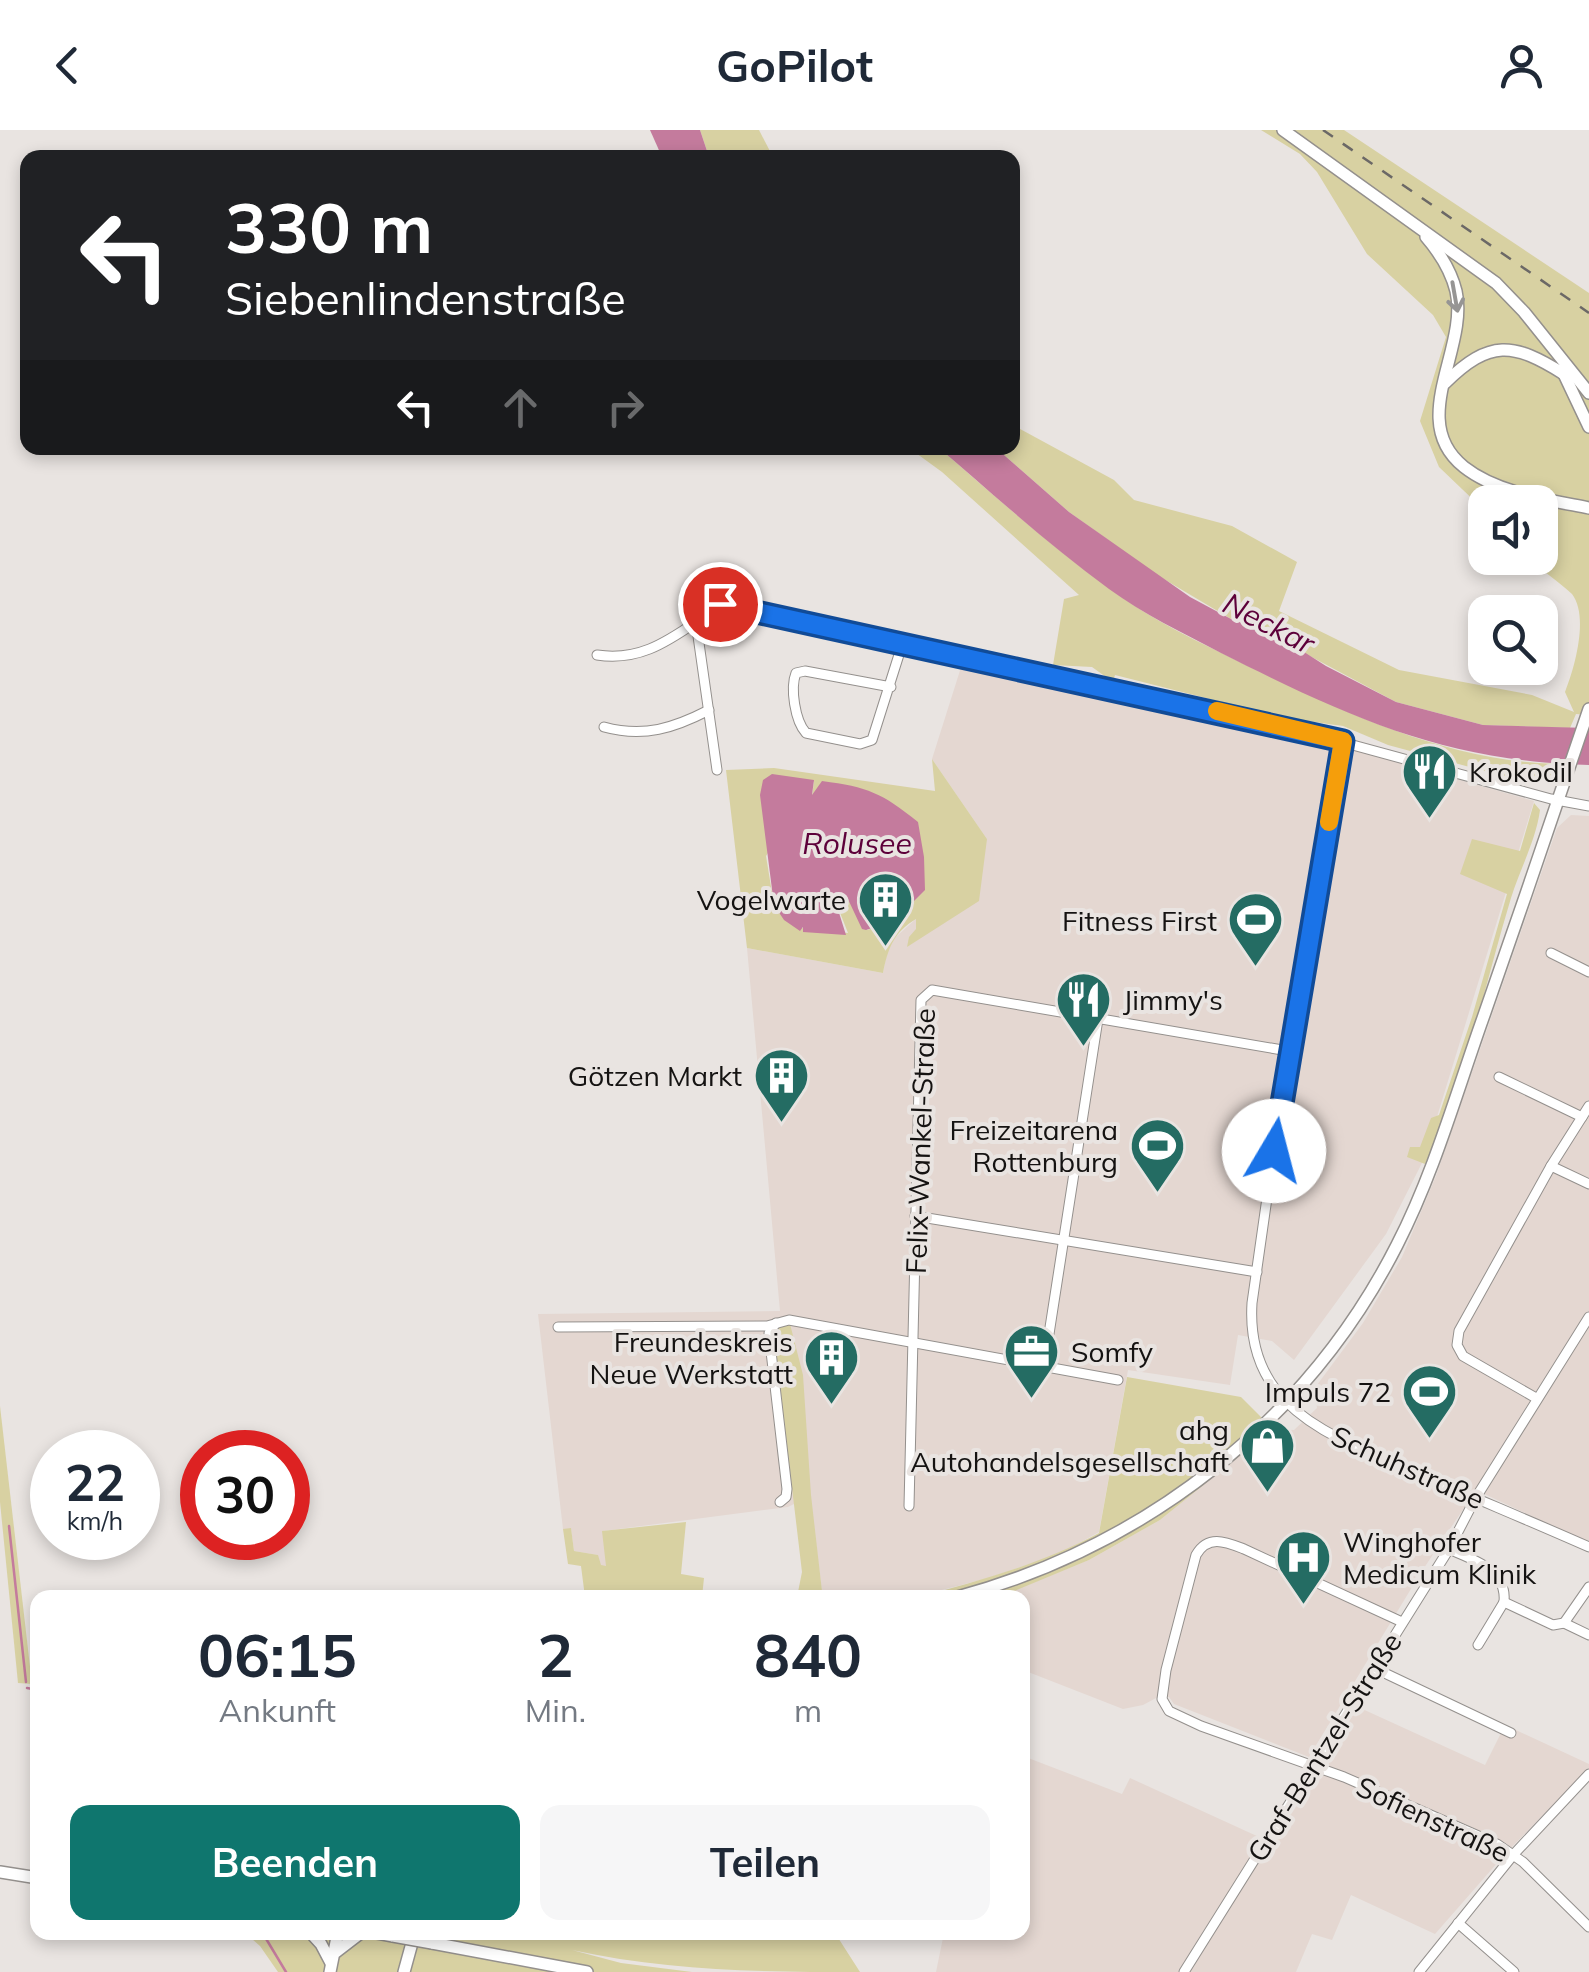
<!DOCTYPE html>
<html lang="de">
<head>
<meta charset="utf-8">
<style>
	:root { --surface:#fff; --page:#f6f6f7; --text:#1f2937; --muted:#747a83; --accent:#0f766e }
	body { margin:0; font-family:Mulish,sans-serif; background:var(--page); color:var(--text); height:100vh; display:flex; flex-direction:column; font-size:38px; white-space:nowrap }
	* { box-sizing:border-box; margin:0 }
	p { font-size:32px; color:var(--muted) }
	.icon { flex:none; width:55px; height:55px; fill:none; stroke:currentColor; stroke-width:2; stroke-linecap:round; stroke-linejoin:round }
	.map { position:relative; flex:1; overflow:hidden }
	.panel { position:absolute; left:30px; top:1460px; width:1000px; height:350px; display:flex; flex-direction:column; background:var(--surface); border-radius:20px; box-shadow:0 5px 15px #0003 }
	.panel>* { flex:none }
	.top-card { position:absolute; left:20px; top:20px; width:1000px; height:305px; border-radius:20px; box-shadow:0 5px 15px #0003; background:#202124; color:#fff; overflow:hidden }
	.controls { position:absolute; left:1468px; top:355px; display:grid; gap:20px }
	.controls a { display:grid; place-items:center; width:90px; height:90px; border-radius:20px; background:var(--surface); box-shadow:0 5px 15px #0003; font-size:50px }
	.speed { position:absolute; left:30px; top:1300px; display:flex; gap:20px; font-size:50px; font-weight:700; text-align:center }
	.speed>* { display:grid; place-content:center; width:130px; height:130px; border-radius:50%; background:var(--surface); box-shadow:0 5px 15px #0003; line-height:1 }
	.speed small { font-size:25px; font-weight:400 }
	.speed .limit { border:15px solid #d22; background:#fff; color:#111 }
	.pin { position:absolute; display:grid; place-items:center; width:85px; height:85px; color:#fff; margin:-42px; border:5px solid #fff; border-radius:50%; box-shadow:0 2px 10px #0007 }
	.me { position:absolute; width:110px; margin:-55px; rotate:8deg; stroke-linejoin:round; filter:drop-shadow(0 0 8px #0008) }
	.turn { display:flex; align-items:center; gap:35px; height:210px; padding:0 40px; font-size:45px }
	.turn .icon { width:130px; height:130px; stroke-width:2.5 }
	.turn b { display:block; font-size:70px; line-height:85px }
	.lanes { display:flex; align-items:center; height:95px; padding:0 40px; background:#0003; justify-content:center; gap:50px; direction:ltr }
	.lanes .off { opacity:.35 }
	.eta { display:flex; justify-content:space-evenly; align-items:center; height:170px; text-align:center }
	.eta b { font-size:60px; font-weight:700; line-height:70px }
	.button { display:flex; gap:20px; margin-top:auto; padding:20px 40px }
	.button a { flex:1; height:115px; border-radius:20px; background:var(--accent); color:#fff; font-size:40px; font-weight:700; line-height:115px; text-align:center }
	.button a+a { background:var(--page); color:var(--text) }
	header { display:flex; justify-content:space-between; align-items:center; height:130px; padding:0 40px; background:var(--surface); font-size:45px; font-weight:700 }
	.map>svg:first-child { display:block }
</style>
</head>
<body>
<header><svg class="icon" aria-label="back" viewBox="0 0 24 24"><path d="M15 5l-7 7 7 7"/></svg>GoPilot<svg class="icon" aria-label="person" viewBox="0 0 24 24"><circle cx="12" cy="8" r="4"/><path d="M4 21q1-7 8-7t8 7"/></svg></header>
<div class="map">
<svg width="1589" height="1842" viewBox="0 0 1589 1842">
	<rect width="100%" height="100%" fill="#e9e4e1"/>
	<g fill="#e4d7d1">
		<path d="M 963,531 L 1144,575 L 1351,619 L 1534,671 L 1424,1029 L 1386,1104 L 1294,1230 L 1272,1211 L 1238,1205 L 1230,1255 L 1128,1240 L 1099,1402 L 1061,1423 L 988,1448 L 915,1467 L 858,1467 L 822,1462 L 810,1366 L 788,1377 L 603,1401 L 607,1436 L 601,1436 L 597,1425 L 574,1421 L 571,1399 L 563,1399 L 538,1184 L 780,1181 L 747,818 L 883,843 L 889,813 L 917,788 L 916,800 L 907,817 L 987,709 L 932,629 Z"/>
		<path d="M 1571,685 L 1589,686 L 1589,1413 L 1476,1360 L 1420,1444 L 1309,1627 L 1174,1574 L 1169,1567 L 1158,1567 L 1143,1575 L 1123,1579 L 1023,1540 L 1022,1468 L 1000,1466 L 1089,1430 L 1160,1390 L 1273,1299 L 1294,1300 L 1317,1278 L 1314,1259 L 1363,1193 L 1402,1127 L 1436,1046 L 1557,698 Z"/>
		<path d="M 1358,1577 L 1485,1635 L 1505,1595 L 1589,1634 L 1589,1638 L 1506,1723 L 1435,1804 L 1351,1765 L 1332,1810 L 1312,1804 L 1296,1842 L 936,1842 L 944,1803 L 1022,1802 L 1023,1626 L 1122,1664 L 1130,1648 L 1259,1707 L 1253,1720 L 1264,1724 Z"/>
	</g>
	<g fill="#d8d1a2" fill-rule="evenodd">
		<path d="M 700,0 L 759,0 L 773,27 L 709,27 Z"/>
		<path d="M 1261,0 L 1344,0 L 1589,163 L 1589,585 L 1576,584 L 1570,598 L 1483,595 L 1396,572 L 1252,495 L 1231,489 L 1157,445 L 1069,382 L 996,318 L 1012,318 L 1013,295 L 1114,350 L 1134,370 L 1232,396 L 1297,432 L 1279,481 L 1399,540 L 1532,565 L 1574,582 L 1565,562 C 1575,537 1589,486 1572,464 C 1558,451 1542,441 1529,428 L 1540,428 L 1540,372 L 1485,372 L 1485,381 L 1439,337 L 1420,291 L 1446,207 L 1433,185 L 1367,124 L 1317,42 L 1300,24 Z"/>
		<path d="M 909,318 L 939,318 C 994,365 1049,415 1109,458 C 1151,490 1201,513 1248,536 C 1347,583 1446,631 1558,634 C 1553,648 1544,650 1529,653 L 1388,615 L 1343,596 L 1285,588 L 1115,545 L 1113,552 L 1092,537 L 1053,535 L 1064,469 L 1079,465 L 942,342 Z"/>
		<path d="M 932,629 L 987,709 L 979,771 L 907,817 L 909,807 L 916,799 L 916,789 C 894,802 888,818 883,843 L 747,818 L 726,640 L 774,638 L 935,661 ZM 814,651 L 812,666 L 816,662 L 907,775 L 894,791 L 867,800 L 846,765 L 839,764 L 835,770 L 848,803 L 802,798 L 774,775 L 766,726 Z"/>
		<path d="M 1534,673 L 1540,680 C 1536,710 1520,739 1511,768 C 1484,857 1466,950 1425,1034 L 1407,1027 L 1410,1017 L 1420,1017 L 1431,988 L 1439,985 L 1472,887 L 1507,764 L 1460,744 L 1472,709 L 1520,721 Z"/>
		<path d="M 789,1190 L 803,1245 L 811,1365 L 822,1461 L 858,1467 L 797,1467 L 802,1442 L 774,1206 L 777,1198 Z"/>
		<path d="M 1127,1247 L 1241,1267 L 1273,1299 L 1160,1390 L 1089,1430 L 1000,1467 L 915,1468 C 979,1451 1041,1434 1099,1403 Z"/>
		<path d="M 0,1276 L 32,1554 L 18,1553 L 0,1372 Z"/>
		<path d="M 686,1392 L 681,1444 L 704,1448 L 702,1467 L 585,1467 L 581,1436 L 568,1434 L 563,1399 L 571,1398 L 574,1421 L 598,1425 L 601,1435 L 606,1436 L 602,1401 Z"/>
		<path d="M 415,1802 L 835,1803 L 860,1842 C 763,1842 667,1841 572,1820 L 621,1833 L 692,1842 L 278,1842 L 260,1816 L 245,1803 L 407,1803 L 409,1816 Z"/>
	</g>
	<g fill="#c47b9d">
		<path d="M 650,0 L 700,0 L 709,27 L 662,27 Z"/>
		<path d="M 939,318 L 996,318 L 1069,382 L 1190,467 L 1231,489 L 1279,506 L 1326,536 L 1396,572 L 1483,595 L 1589,598 L 1589,635 C 1443,631 1349,587 1221,523 C 1183,503 1143,484 1109,459 C 1049,415 994,365 939,318 Z"/>
		<path d="M 772,644 L 814,650 L 812,665 L 822,651 C 868,657 882,663 918,692 L 924,727 L 925,760 L 894,791 L 866,800 L 862,799 L 846,765 L 839,764 L 835,770 L 846,805 L 803,802 L 803,797 L 800,801 L 784,790 L 774,775 L 760,665 L 763,650 Z"/>
	</g>
	<g fill="none" stroke-linecap="round" stroke-linejoin="round">
		<g stroke="#c47b9d" stroke-width="2.5">
			<path d="M 9,1396 L 26,1552"/>
			<path d="M 27,1558 L 38,1560"/>
			<path d="M 262,1802 L 286,1842"/>
		</g>
		<defs>
			<g id="minor">
				<path d="M 597,525 C 637,531 664,514 696,492"/>
				<path d="M 891,557 L 805,541 L 796,543 C 790,558 795,591 806,603 L 860,614 L 872,610 L 903,512"/>
				<path d="M 604,597 C 644,608 674,598 709,580"/>
				<path d="M 1343,611 L 1301,866 L 1288,921 L 1252,1173 C 1250,1205 1256,1234 1276,1260 C 1308,1301 1360,1317 1406,1338 C 1467,1365 1528,1390 1589,1417"/>
				<path d="M 717,640 L 696,492 L 697,467 L 1283,596 L 1551,669 L 1589,676"/>
				<path d="M 1551,823 L 1589,842"/>
				<path d="M 1499,947 L 1582,987"/>
				<path d="M 1551,1036 L 1589,1054"/>
				<path d="M 915,1086 L 1257,1142"/>
				<path d="M 776,1193 L 769,1203 L 770,1213 L 787,1359 L 786,1367 L 780,1372"/>
				<path d="M 558,1197 L 767,1196 L 789,1190 L 1118,1250"/>
				<path d="M 1044,1236 L 1098,889"/>
				<path d="M 1536,1268 L 1463,1226 L 1457,1215 L 1459,1201 L 1551,1036 L 1589,976"/>
				<path d="M 909,1376 L 921,870 L 932,860 L 1288,921"/>
				<path d="M 1449,1419 C 1475,1431 1507,1439 1504,1472"/>
				<path d="M 1589,1457 L 1564,1493 L 1589,1505"/>
				<path d="M 1402,1492 L 1244,1419 C 1226,1412 1208,1404 1196,1425 L 1166,1540 L 1162,1569 L 1169,1581 L 1201,1596 L 1344,1647 L 1497,1714 L 1523,1732 L 1589,1797"/>
				<path d="M 1478,1515 L 1504,1472 L 1553,1495 L 1564,1493"/>
				<path d="M 1374,1538 L 1511,1603"/>
				<path d="M 1458,1793 L 1514,1842"/>
				<path d="M 1184,1842 L 1449,1419 L 1475,1369 L 1589,1187"/>
				<path d="M 1419,1842 L 1514,1724 L 1589,1644"/>
			</g>
			<g id="major">
				<path d="M 1283,0 L 1496,153 L 1524,182 L 1589,263"/>
				<path d="M 1426,107 C 1439,122 1451,141 1456,161 C 1469,219 1406,291 1464,337 C 1497,363 1549,370 1589,378"/>
				<path d="M 1562,240 L 1589,297"/>
				<path d="M 1445,253 C 1490,209 1513,212 1564,244"/>
				<path d="M 954,1468 C 1145,1417 1307,1292 1397,1115 C 1434,1043 1456,964 1483,888 C 1519,785 1554,683 1589,579"/>
				<path d="M 0,1742 L 38,1748"/>
				<path d="M 310,1802 L 321,1814 L 331,1833"/>
				<path d="M 372,1802 L 393,1806"/>
				<path d="M 432,1813 L 587,1842"/>
				<path d="M 336,1822 L 362,1802"/>
				<path d="M 330,1842 L 338,1802"/>
				<path d="M 404,1842 L 415,1802"/>
			</g>
		</defs>
		<use href="#minor" stroke="#94908d" stroke-width="11"/>
		<use href="#major" stroke="#94908d" stroke-width="14"/>
		<use href="#minor" stroke="#fff" stroke-width="9"/>
		<use href="#major" stroke="#fff" stroke-width="11"/>
		<path stroke="#6b6866" stroke-width="2.5" stroke-dasharray="12 12" stroke-linecap="butt" d="M 1323,0 L 1589,183"/>
		<defs>
			<path id="major-bridge" d="M 393,1806 L 432,1813"/>
		</defs>
		<use href="#major-bridge" stroke="#94908d" stroke-width="14" stroke-linecap="butt"/>
		<use href="#major-bridge" stroke="#fff" stroke-width="11"/>
	</g>
	<defs><path id="oneway-shaft" d="M-6 0H5M1.5-3L5.5 0L1.5 3" fill="none" stroke-width="1.6" stroke-linecap="round" stroke-linejoin="round" transform="scale(2.5)"/></defs>
	<use stroke="#969594" href="#oneway-shaft" transform="translate(1455 167) rotate(80)"/>
	<g fill="none" stroke-linecap="round" stroke-linejoin="round">
		<defs>
			<path id="route" d="M 720,474 L 1343,611 L 1274,1021"/>
		</defs>
		<use href="#route" stroke="#114b97" stroke-width="25"/>
		<use href="#route" stroke="#1a73e8" stroke-width="18"/>
		<path stroke="#f59e0b" stroke-width="18" d="M 1217,581 L 1343,611 L 1329,692"/>
	</g>
	<defs>
		<symbol id="restaurant-pin" viewBox="-11 -11 22 30"><path d="M0 17L-7.5 6A9.5 9.5 0 1 1 7.5 6Z" fill="#246c63" stroke="#e9e4e1"/><path d="M-5-6h1v4h1v-4h1v4h1v-4h1v5L-1.5 .5V6h-2V.5L-5-1ZM5-6V6H3V1.5H1.5Q1.5-4 5-6Z" fill="#fff"/></symbol>
		<symbol id="building-pin" viewBox="-11 -11 22 30"><path d="M0 17L-7.5 6A9.5 9.5 0 1 1 7.5 6Z" fill="#246c63" stroke="#e9e4e1"/><path d="M-4-6H4V6H1V3H-1V6H-4ZM-2.5-4.3h1.7v1.8h-1.7ZM.8-4.3h1.7v1.8H.8ZM-2.5-1h1.7V.8h-1.7ZM.8-1h1.7V.8H.8Z" fill="#fff"/></symbol>
		<symbol id="stadium-pin" viewBox="-11 -11 22 30"><path d="M0 17L-7.5 6A9.5 9.5 0 1 1 7.5 6Z" fill="#246c63" stroke="#e9e4e1"/><path d="M0-5a6.5 5 0 1 0 0 10a6.5 5 0 1 0 0-10ZM-3.5-1.8h7v3.6h-7Z" fill="#fff"/></symbol>
		<symbol id="office-pin" viewBox="-11 -11 22 30"><path d="M0 17L-7.5 6A9.5 9.5 0 1 1 7.5 6Z" fill="#246c63" stroke="#e9e4e1"/><path d="M-6-3h4V-5.5h4V-3h4V5H-6ZM-1-4.5V-3h2v-1.5ZM-6 0V1H6V0Z" fill="#fff"/></symbol>
		<symbol id="shop-pin" viewBox="-11 -11 22 30"><path d="M0 17L-7.5 6A9.5 9.5 0 1 1 7.5 6Z" fill="#246c63" stroke="#e9e4e1"/><path d="M-5-2.5h2.3a2.7 3.5 0 0 1 5.4 0H5L5.5 6h-11ZM-1.5-2.5h3a1.5 2.3 0 0 0-3 0Z" fill="#fff"/></symbol>
		<symbol id="hospital-pin" viewBox="-11 -11 22 30"><path d="M0 17L-7.5 6A9.5 9.5 0 1 1 7.5 6Z" fill="#246c63" stroke="#e9e4e1"/><path d="M-5-5h3v3.5h4V-5h3V5h-3V1.5h-4V5h-3Z" fill="#fff"/></symbol>
	</defs>
	<g fill-rule="evenodd">
		<use href="#restaurant-pin" x="1398" y="610" width="63" height="86"/>
		<use href="#building-pin" x="854" y="738" width="63" height="86"/>
		<use href="#stadium-pin" x="1224" y="758" width="63" height="86"/>
		<use href="#restaurant-pin" x="1052" y="838" width="63" height="86"/>
		<use href="#building-pin" x="750" y="914" width="63" height="86"/>
		<use href="#stadium-pin" x="1126" y="984" width="63" height="86"/>
		<use href="#office-pin" x="1000" y="1190" width="63" height="86"/>
		<use href="#building-pin" x="800" y="1196" width="63" height="86"/>
		<use href="#stadium-pin" x="1398" y="1230" width="63" height="86"/>
		<use href="#shop-pin" x="1236" y="1284" width="63" height="86"/>
		<use href="#hospital-pin" x="1272" y="1396" width="63" height="86"/>
	</g>
	<g text-anchor="middle" dominant-baseline="central" stroke-width="8" stroke-linejoin="round" paint-order="stroke">
		<g font-size="28" fill="#151312" stroke="#e9e4e1" text-anchor="end">
			<text x="1469" y="641" text-anchor="start">Krokodil</text>
			<text x="846" y="769">Vogelwarte</text>
			<text x="1217" y="790">Fitness First</text>
			<text x="1123" y="869" text-anchor="start">Jimmy's</text>
			<text x="742" y="945">Götzen Markt</text>
			<text x="1118" y="999">Freizeitarena<tspan x="1118" dy="32">Rottenburg</tspan></text>
			<text x="793" y="1211">Freundeskreis<tspan x="793" dy="32">Neue Werkstatt</tspan></text>
			<text x="1071" y="1221" text-anchor="start">Somfy</text>
			<text x="1391" y="1261">Impuls 72</text>
			<text x="1229" y="1299">ahg<tspan x="1229" dy="32">Autohandelsgesellschaft</tspan></text>
			<text x="1343" y="1411" text-anchor="start">Winghofer<tspan x="1343" dy="32">Medicum Klinik</tspan></text>
		</g>
		<g font-size="28" fill="#151312" stroke="#e9e4e1">
			<text transform="translate(920 1011) rotate(-88)">Felix-Wankel-Straße</text>
			<text transform="translate(1408 1337) rotate(24)">Schuhstraße</text>
			<text transform="translate(1324 1617) rotate(-58)">Graf-Bentzel-Straße</text>
			<text transform="translate(1433 1689) rotate(25)">Sofienstraße</text>
		</g>
		<g font-size="30" font-style="italic" fill="#5d003a" stroke="#e9e4e1">
			<text transform="translate(1269 493) rotate(27)">Neckar</text>
			<text x="857" y="713">Rolusee</text>
		</g>
	</g>
</svg>
<div class="controls">
<a><svg class="icon" aria-label="sound" viewBox="0 0 24 24"><path d="M4 9h4l5-4v14l-5-4H4zM17 9q2 3 0 6"/></svg></a>
<a><svg class="icon" aria-label="search" viewBox="0 0 24 24"><circle cx="10" cy="10" r="6"/><path d="M15 15l6 6"/></svg></a>
</div>
<div class="speed"><div>22<small>km/h</small></div><div class="limit">30</div></div>
<div class="pin" style="left:720px;top:474px;background:#d93025"><svg class="icon" aria-label="arrive" viewBox="0 0 24 24"><path d="M6 21V4h12l-3 4 3 4H6"/></svg></div>
<svg class="me" style="left:1274px;top:1021px" viewBox="-20 -20 40 40"><circle r="19" fill="#fff"/><path d="M0-13L10 11 0 6-10 11z" fill="#1a73e8"/></svg>
<div class="top-card">
<div class="turn"><svg class="icon" aria-label="left" viewBox="0 0 24 24"><path d="M17 20v-9H6M10 6l-5 5 5 5"/></svg><div><b>330 m</b>Siebenlindenstraße</div></div>
<div class="lanes"><svg class="icon" aria-label="left" viewBox="0 0 24 24"><path d="M17 20v-9H6M10 6l-5 5 5 5"/></svg><svg class="icon off" aria-label="ahead" viewBox="0 0 24 24"><path d="M12 20V5M6 11l6-6 6 6"/></svg><svg class="icon off" aria-label="right" viewBox="0 0 24 24"><path d="M7 20v-9h11M14 6l5 5-5 5"/></svg></div>
</div>
<section class="panel">
<div class="eta">
<div><b>06:15</b><p>Ankunft</p></div>
<div><b>2</b><p>Min.</p></div>
<div><b>840</b><p>m</p></div>
</div>
<div class="button"><a>Beenden</a><a>Teilen</a></div>
</section>
</div>
</body>
</html>
